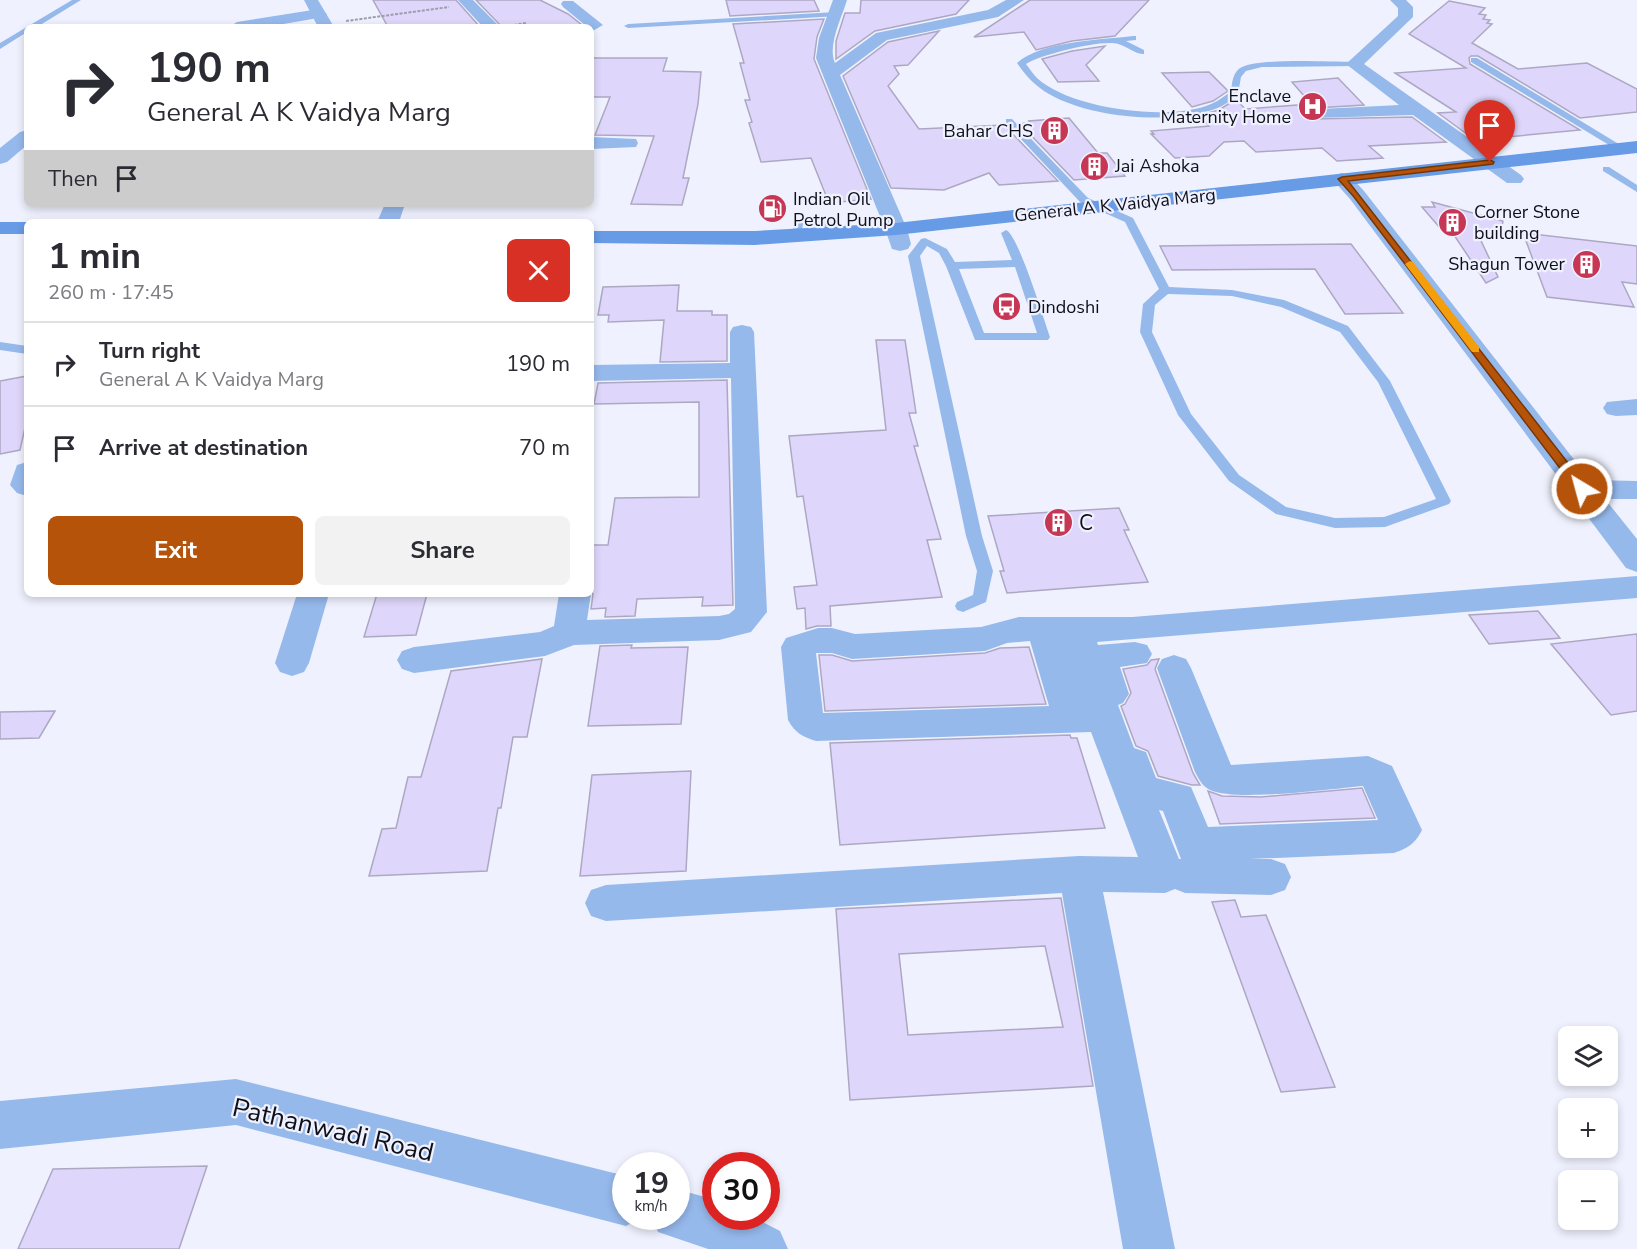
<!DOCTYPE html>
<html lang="en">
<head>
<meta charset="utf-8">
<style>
	:root { --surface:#fff; --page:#f2f2f3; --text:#2b2b33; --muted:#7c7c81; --line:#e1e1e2; --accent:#b45309 }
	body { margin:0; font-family:"Nunito Sans",sans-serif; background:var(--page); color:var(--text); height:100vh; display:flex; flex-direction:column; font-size:22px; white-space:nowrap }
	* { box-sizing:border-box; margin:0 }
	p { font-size:20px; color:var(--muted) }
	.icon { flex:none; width:33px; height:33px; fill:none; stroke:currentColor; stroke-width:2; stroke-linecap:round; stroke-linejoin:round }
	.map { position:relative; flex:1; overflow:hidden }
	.panel { position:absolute; left:24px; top:219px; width:570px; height:378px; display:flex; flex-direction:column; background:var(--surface); border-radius:9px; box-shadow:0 3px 9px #0003 }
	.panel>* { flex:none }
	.top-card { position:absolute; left:24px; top:24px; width:570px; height:183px; border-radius:9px; box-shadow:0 3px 9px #0003; background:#fff; color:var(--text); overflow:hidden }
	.tools { position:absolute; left:1558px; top:1026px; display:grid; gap:12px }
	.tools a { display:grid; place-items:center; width:60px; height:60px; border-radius:9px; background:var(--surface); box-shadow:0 3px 9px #0003; font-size:30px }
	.speed { position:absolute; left:612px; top:1152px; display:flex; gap:12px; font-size:30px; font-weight:700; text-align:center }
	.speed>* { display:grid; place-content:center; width:78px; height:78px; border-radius:50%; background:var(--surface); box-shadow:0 3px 9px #0003; line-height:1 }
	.speed small { font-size:15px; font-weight:400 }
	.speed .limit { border:9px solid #d22; background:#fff; color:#111 }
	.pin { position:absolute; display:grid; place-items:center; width:51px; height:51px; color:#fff; margin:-62px -26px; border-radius:50% 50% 50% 0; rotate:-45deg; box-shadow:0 0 6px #0007 }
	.pin .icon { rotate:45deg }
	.me { position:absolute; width:66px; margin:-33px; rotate:323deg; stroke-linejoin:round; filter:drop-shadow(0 0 4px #0008) }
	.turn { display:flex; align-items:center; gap:21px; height:126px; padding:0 24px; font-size:27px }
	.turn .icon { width:78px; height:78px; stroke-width:2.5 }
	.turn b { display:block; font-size:42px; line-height:51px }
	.then { display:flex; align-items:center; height:57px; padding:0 24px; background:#0003; gap:12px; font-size:22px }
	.round { display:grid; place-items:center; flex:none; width:63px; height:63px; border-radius:9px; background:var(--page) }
	.summary { display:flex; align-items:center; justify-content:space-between; height:102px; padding:0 24px }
	h1 { font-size:36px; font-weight:700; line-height:45px }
	.primary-button { display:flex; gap:12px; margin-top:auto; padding:12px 24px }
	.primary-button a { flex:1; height:69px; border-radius:9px; background:var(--accent); color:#fff; font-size:24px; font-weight:700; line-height:69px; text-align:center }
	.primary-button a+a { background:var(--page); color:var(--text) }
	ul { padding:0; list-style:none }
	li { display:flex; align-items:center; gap:18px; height:84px; padding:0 24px; border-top:2px solid var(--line) }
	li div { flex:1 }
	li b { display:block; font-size:22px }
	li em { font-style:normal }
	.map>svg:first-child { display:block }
</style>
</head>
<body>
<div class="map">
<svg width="1637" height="1249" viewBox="0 0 1637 1249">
	<rect width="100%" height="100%" fill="#eff2fe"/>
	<g fill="#dfd7fb" stroke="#ada7c3" stroke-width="1.5" fill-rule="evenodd">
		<path d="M 373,0 L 456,0 L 480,27 L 388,27 Z"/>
		<path d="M 476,0 L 540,0 L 568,14 L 582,25 L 581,27 L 502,27 Z"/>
		<path d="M 726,0 L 814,0 L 819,11 L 730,16 Z"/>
		<path d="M 861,0 L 969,0 L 956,14 L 875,31 L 836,59 L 836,41 L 845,13 L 860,13 Z"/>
		<path d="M 1030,0 L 1149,0 L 1115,36 L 1072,41 L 1036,50 L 1024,32 L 974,37 Z"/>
		<path d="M 1449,1 L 1485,8 L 1479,14 L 1486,15 L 1483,19 L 1490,20 L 1487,23 L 1492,24 L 1472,43 L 1518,69 L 1587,63 L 1637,89 L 1637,112 L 1580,118 L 1478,56 L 1471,56 L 1469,58 L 1470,64 L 1580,130 L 1475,140 L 1438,113 L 1456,112 L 1395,73 L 1466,68 L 1409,34 Z"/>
		<path d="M 824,19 L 817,37 L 814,59 L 871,199 L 829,203 L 811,158 L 761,162 L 749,123 L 752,122 L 745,100 L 750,100 L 740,63 L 744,63 L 733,24 Z"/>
		<path d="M 939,31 L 908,65 L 894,66 L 899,74 L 888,86 L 919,129 L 1004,125 L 1058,181 L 999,185 L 989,173 L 944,190 L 891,188 L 843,76 L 888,42 Z"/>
		<path d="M 1105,46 L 1086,65 L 1099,81 L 1058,82 L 1042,59 L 1072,51 Z"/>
		<path d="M 591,58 L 667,58 L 663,71 L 701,72 L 698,104 L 683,178 L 689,178 L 682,205 L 631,204 L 654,136 L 595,135 L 610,97 L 591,97 Z"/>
		<path d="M 1209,72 L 1228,91 L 1213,101 L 1192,107 L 1162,73 Z"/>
		<path d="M 1338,78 L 1364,105 L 1315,108 L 1310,114 L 1313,119 L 1412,117 L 1446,142 L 1369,146 L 1383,158 L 1337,161 L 1322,148 L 1256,152 L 1244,141 L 1224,142 L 1209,156 L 1175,158 L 1151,134 L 1154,134 L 1151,131 L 1209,126 L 1200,115 L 1219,110 L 1236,99 L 1245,109 L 1311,104 L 1292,82 Z"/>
		<path d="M 1069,118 L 1098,153 L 1107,153 L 1125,176 L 1074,180 L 1020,124 L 1030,122 L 1029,121 Z"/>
		<path d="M 1432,202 L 1503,221 L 1501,231 L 1476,230 L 1498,277 L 1486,283 L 1450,229 L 1440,228 L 1422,207 L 1435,207 Z"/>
		<path d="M 1523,233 L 1637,246 L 1637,284 L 1622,282 L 1634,307 L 1547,297 Z"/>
		<path d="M 1351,244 L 1403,313 L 1345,314 L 1315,269 L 1172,270 L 1160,246 Z"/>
		<path d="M 679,285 L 677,311 L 712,311 L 712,315 L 727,315 L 727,361 L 660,362 L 664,320 L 608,322 L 609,315 L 598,315 L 603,287 Z"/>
		<path d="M 876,340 L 905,340 L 916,413 L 909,413 L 918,446 L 914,446 L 941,539 L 927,540 L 942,597 L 830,606 L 831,626 L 817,626 L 806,629 L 805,608 L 797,609 L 794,587 L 817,585 L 803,496 L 797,497 L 789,436 L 886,430 Z"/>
		<path d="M 27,376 L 27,419 L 20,450 L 0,454 L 0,381 Z"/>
		<path d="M 727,380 L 733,605 L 702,606 L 703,597 L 637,599 L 635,616 L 605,617 L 606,608 L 591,609 L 593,594 L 591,592 L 591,560 L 593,545 L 608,545 L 615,498 L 699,497 L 699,402 L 594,404 L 598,383 Z"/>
		<path d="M 1119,508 L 1129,530 L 1124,530 L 1148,582 L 1007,593 L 1000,571 L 1004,571 L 988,516 Z"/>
		<path d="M 377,594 L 427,594 L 416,635 L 364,637 Z"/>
		<path d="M 1538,611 L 1560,638 L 1489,644 L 1469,615 Z"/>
		<path d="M 1637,634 L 1637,711 L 1611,715 L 1551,644 Z"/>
		<path d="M 632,645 L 631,648 L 688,647 L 681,724 L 588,726 L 600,646 Z"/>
		<path d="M 1029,647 L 1046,704 L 825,711 L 819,655 L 832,655 L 852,661 L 985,653 L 1000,648 Z"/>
		<path d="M 542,659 L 527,737 L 513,737 L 501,808 L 498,808 L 487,871 L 369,876 L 382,829 L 396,828 L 408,777 L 421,777 L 451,671 Z"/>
		<path d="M 1159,659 L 1155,669 L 1193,773 L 1200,785 L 1192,785 L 1158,776 L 1148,751 L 1136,746 L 1121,706 L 1125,704 L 1131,693 L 1123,669 L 1147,665 L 1151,660 Z"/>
		<path d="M 55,711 L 39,738 L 0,739 L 0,712 Z"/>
		<path d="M 1070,735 L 1071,738 L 1077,738 L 1105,828 L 840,845 L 830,743 Z"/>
		<path d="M 691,771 L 686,871 L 580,876 L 592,775 Z"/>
		<path d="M 1362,788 L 1375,818 L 1220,824 L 1208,791 L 1222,796 L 1261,797 Z"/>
		<path d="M 1061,898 L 1093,1086 L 850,1100 L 836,909 ZM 1045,946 L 1063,1027 L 908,1035 L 899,954 Z"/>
		<path d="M 1235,900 L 1241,917 L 1266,915 L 1335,1087 L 1281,1092 L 1212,902 Z"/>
		<path d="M 207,1166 L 179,1249 L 18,1249 L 53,1169 Z"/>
	</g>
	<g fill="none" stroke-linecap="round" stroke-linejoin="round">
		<g stroke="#9c9ea9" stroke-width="2" stroke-dasharray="3 1.5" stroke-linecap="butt">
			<path d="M 346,21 L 449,7"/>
			<path d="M 514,25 L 526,23"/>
		</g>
		<g fill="#96b9ec" fill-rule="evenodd">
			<path d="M 72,0 L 81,0 L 37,27 L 27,27 L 27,32 L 0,49 L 0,43 Z"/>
			<path d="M 836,12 L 839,12 L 839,16 L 628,28 L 624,26 L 628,24 Z"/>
			<path d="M 1133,36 L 1136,36 L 1136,40 L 1126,41 L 1144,50 L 1144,54 C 1134,54 1127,46 1118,44 C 1102,39 1040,55 1026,64 C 1029,68 1033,74 1037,78 C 1070,109 1170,122 1211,104 C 1218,101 1225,96 1231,91 C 1232,82 1233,71 1242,67 C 1261,58 1330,62 1354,62 L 1358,64 L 1354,66 L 1262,67 L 1246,71 L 1241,77 L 1238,94 C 1231,100 1224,106 1215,109 C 1171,125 1090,118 1049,94 C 1035,86 1026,76 1017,63 C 1041,41 1101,40 1133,36 Z"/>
			<path d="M 1471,58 L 1477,58 L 1627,149 L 1619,151 L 1471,62 Z"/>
			<path d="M 1006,119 L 1012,119 L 1088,198 L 1133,218 L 1169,287 L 1232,290 L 1284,300 L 1348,326 L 1390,381 L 1451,501 L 1449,504 L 1385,527 L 1335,528 L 1276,514 L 1229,481 L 1178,415 L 1140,332 L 1143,304 L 1159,289 L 1125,222 L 1080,202 L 1006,123 ZM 1168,294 L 1232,296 L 1281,307 L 1340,332 L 1378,382 L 1436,499 L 1384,517 L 1335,518 L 1286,507 L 1239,475 L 1191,414 L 1152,332 L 1155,305 Z"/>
			<path d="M 1603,167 L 1609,167 L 1637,185 L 1637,192 L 1603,171 Z"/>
			<path d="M 809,215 L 828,219 L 841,233 L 836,236 C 824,230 820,217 803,224 L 801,237 L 793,237 L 794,220 Z"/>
			<path d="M 1006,230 C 1018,234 1044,320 1050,337 L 1048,340 L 975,340 L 946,266 L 939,253 L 927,246 L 920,256 L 982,536 L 993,571 L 986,602 L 963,612 L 957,610 L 955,606 L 957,602 L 973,595 L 977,571 L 966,536 L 908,256 L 921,239 L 925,238 L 947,249 L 955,262 L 1012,260 L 1001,233 ZM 1015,267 L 1037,333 L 984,333 L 959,269 Z"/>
			<path d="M 0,342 L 27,346 L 27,354 L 0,350 Z"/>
		</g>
		<g fill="#96b9ec" fill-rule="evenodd">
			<path d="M 458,0 L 473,0 L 500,27 L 483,27 Z"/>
			<path d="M 833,0 L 847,0 C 842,17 827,46 835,63 L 876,33 L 988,10 L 1006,0 L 1024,0 L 998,17 L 887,40 L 840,75 L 907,229 L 911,244 L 908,249 L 900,251 L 892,249 L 885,229 L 816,58 L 819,38 Z"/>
			<path d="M 1390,0 L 1406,0 L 1413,7 L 1413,17 L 1364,64 L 1521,175 L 1524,179 L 1521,183 L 1507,183 L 1413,115 L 1315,118 L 1312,114 L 1315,110 L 1321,109 L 1399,105 L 1346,64 L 1398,16 L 1398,8 Z"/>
			<path d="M 563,1 L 573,1 L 603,25 L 591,32 L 591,27 L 583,27 L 585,25 L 563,7 L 561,4 Z"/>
			<path d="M 319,9 L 327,14 L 324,17 L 266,27 L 229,27 L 237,22 Z"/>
			<path d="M 27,130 L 27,145 L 7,162 L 0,164 L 0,148 L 20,132 Z"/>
			<path d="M 591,137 L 636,139 L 638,143 L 636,147 L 591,149 Z"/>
			<path d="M 1342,173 L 1349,175 L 1364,191 L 1590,480 L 1637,481 L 1637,499 L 1605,499 L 1637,539 L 1637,572 L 1626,568 L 1350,199 L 1332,179 L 1335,175 Z"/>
			<path d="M 742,325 L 751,327 L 754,332 L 767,612 L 751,632 L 719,640 L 574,645 L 545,656 L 414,673 L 402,669 L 397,660 L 402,651 L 414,647 L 540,632 L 554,626 L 559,594 L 591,594 L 587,620 L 719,616 L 729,614 L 735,609 L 731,378 L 591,381 L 591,365 L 730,363 L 730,332 L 733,327 Z"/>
			<path d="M 1637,399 L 1637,415 L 1616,416 L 1607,414 L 1603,408 L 1607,402 Z"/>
			<path d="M 27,462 L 27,496 L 17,493 L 10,485 L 17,465 Z"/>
			<path d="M 1637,576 L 1637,598 L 1097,642 L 1098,645 L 1135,642 L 1147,645 L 1152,654 L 1147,663 L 1120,667 L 1129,694 L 1123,703 L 1118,705 L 1134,748 L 1146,752 L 1156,778 L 1191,787 L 1208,827 L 1378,820 L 1363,786 C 1330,789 1236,802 1210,790 C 1202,786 1199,779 1195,772 L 1157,668 L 1162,659 L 1174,655 L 1186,659 L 1191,668 L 1231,765 L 1368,756 L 1392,766 L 1422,830 C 1415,844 1408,848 1394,853 L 1250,859 L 1271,859 L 1285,864 L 1291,877 L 1285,890 L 1271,895 L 1185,893 L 1175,889 L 1165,893 L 1103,892 L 1175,1249 L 1123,1249 L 1062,893 L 606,921 L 591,916 L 585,903 L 591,890 L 606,885 L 1079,856 L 1138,857 L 1091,732 L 816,741 C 803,737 795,733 788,720 L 781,647 L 786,638 L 818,628 L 832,628 L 855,634 L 981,627 L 1019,617 L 1132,617 ZM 1030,641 L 1049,706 L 823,713 L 816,653 L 832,653 L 852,659 L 985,651 L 1007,643 ZM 1159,810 L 1163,811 L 1181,859 L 1179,859 Z"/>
			<path d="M 297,594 L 329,594 L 309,663 L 304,672 L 292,676 L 280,672 L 275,663 Z"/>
			<path d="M 236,1079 L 626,1176 L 626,1216 L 645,1216 L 626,1226 L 236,1125 L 0,1149 L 0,1101 Z"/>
			<path d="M 676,1189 L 716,1200 L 716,1216 L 751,1216 L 780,1231 L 788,1249 L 708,1249 L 658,1232 L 652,1216 L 676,1216 Z"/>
		</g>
		<g fill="#96b9ec" fill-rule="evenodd">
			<path d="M 304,0 L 318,0 L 334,27 L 318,27 Z"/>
			<path d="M 385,204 L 405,204 L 399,222 L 377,222 Z"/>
		</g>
		<g fill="#679be6" fill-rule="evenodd">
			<path d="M 1637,141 L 1637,153 L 896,235 L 755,245 L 591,243 L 591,231 L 755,231 L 896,223 Z"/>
			<path d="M 0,222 L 29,222 L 27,234 L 0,234 Z"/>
		</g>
	</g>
	<path fill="#b45309" stroke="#753606" stroke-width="1.5" d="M 1490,160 L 1494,162 L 1493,164 L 1348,181 L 1586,486 L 1586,492 L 1578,492 L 1354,197 L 1338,179 L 1342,177 Z"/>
	<path fill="#f59e0b" d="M 1410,261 L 1413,262 L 1479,347 L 1479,352 L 1472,352 L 1405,264 Z"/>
	<defs>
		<symbol id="hospital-disc" viewBox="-11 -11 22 22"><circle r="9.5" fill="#c63655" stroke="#eff2fe"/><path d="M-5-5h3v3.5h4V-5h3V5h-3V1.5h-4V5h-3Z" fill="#fff"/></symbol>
		<symbol id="building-disc" viewBox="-11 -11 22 22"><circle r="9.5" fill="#c63655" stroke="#eff2fe"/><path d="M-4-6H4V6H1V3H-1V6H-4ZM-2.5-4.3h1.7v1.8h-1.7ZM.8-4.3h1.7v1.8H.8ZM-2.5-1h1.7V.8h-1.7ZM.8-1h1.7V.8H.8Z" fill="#fff"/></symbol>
		<symbol id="fuel-disc" viewBox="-11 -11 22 22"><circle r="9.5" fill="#c63655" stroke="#eff2fe"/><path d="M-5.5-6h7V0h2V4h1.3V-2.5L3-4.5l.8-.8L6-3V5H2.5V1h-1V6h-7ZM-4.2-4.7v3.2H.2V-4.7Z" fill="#fff"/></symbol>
		<symbol id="bus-disc" viewBox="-11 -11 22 22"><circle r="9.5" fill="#c63655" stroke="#eff2fe"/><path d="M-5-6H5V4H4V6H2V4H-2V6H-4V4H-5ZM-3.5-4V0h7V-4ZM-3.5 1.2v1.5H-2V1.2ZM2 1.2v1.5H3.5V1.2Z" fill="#fff"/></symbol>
	</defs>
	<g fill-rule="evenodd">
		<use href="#hospital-disc" x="1296" y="90" width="33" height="33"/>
		<use href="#building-disc" x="1038" y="114" width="33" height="33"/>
		<use href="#building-disc" x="1078" y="150" width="33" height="33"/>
		<use href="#fuel-disc" x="756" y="192" width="33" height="33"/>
		<use href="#building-disc" x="1436" y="206" width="33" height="33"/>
		<use href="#building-disc" x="1570" y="248" width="33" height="33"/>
		<use href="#bus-disc" x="990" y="290" width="33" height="33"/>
		<use href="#building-disc" x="1042" y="506" width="33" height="33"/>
	</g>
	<g text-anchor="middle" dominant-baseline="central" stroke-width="4.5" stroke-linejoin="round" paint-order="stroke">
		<g font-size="18" fill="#0e0f19" stroke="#eff2fe" text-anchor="start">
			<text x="1291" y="96" text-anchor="end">Enclave<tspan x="1291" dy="21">Maternity Home</tspan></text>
			<text x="1033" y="131" text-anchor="end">Bahar CHS</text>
			<text x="1115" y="166">Jai Ashoka</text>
			<text x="793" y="199">Indian Oil<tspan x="793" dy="21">Petrol Pump</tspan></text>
			<text x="1474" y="212">Corner Stone<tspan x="1474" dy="21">building</tspan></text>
			<text x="1565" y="264" text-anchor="end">Shagun Tower</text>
			<text x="1028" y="307">Dindoshi</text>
		</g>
		<g font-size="18" fill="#0e0f19" stroke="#eff2fe">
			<text transform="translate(1115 205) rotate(-6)">General A K Vaidya Marg</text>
		</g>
		<g font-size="21" fill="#0e0f19" stroke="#eff2fe" text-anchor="start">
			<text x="1079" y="523">C</text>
		</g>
		<g font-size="26" fill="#0e0f19" stroke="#eff2fe">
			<text transform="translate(333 1130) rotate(13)">Pathanwadi Road</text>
		</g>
	</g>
</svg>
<div class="tools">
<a><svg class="icon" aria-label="layers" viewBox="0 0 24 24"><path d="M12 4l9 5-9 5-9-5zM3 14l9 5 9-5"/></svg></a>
<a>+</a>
<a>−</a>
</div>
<div class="speed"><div>19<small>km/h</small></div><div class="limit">30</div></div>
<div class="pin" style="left:1490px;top:162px;background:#d93025"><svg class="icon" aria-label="arrive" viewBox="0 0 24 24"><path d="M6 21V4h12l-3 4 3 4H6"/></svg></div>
<svg class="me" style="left:1582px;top:489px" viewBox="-20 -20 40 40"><circle r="17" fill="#b45309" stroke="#fff" stroke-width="3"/><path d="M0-11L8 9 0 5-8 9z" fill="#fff"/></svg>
<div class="top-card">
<div class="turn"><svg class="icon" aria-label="right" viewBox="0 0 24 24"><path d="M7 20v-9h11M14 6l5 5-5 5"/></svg><div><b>190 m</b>General A K Vaidya Marg</div></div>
<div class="then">Then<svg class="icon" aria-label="arrive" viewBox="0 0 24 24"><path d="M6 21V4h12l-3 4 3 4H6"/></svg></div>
</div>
<section class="panel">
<div class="summary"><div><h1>1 min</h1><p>260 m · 17:45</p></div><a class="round" style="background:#d93025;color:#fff"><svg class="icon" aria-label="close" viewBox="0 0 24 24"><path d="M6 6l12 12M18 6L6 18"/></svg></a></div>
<ul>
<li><svg class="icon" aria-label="right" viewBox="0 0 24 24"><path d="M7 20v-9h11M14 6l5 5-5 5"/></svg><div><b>Turn right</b><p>General A K Vaidya Marg</p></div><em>190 m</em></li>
<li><svg class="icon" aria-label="arrive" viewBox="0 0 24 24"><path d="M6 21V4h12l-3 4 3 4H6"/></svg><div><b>Arrive at destination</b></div><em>70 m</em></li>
</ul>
<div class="primary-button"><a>Exit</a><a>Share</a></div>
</section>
</div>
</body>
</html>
